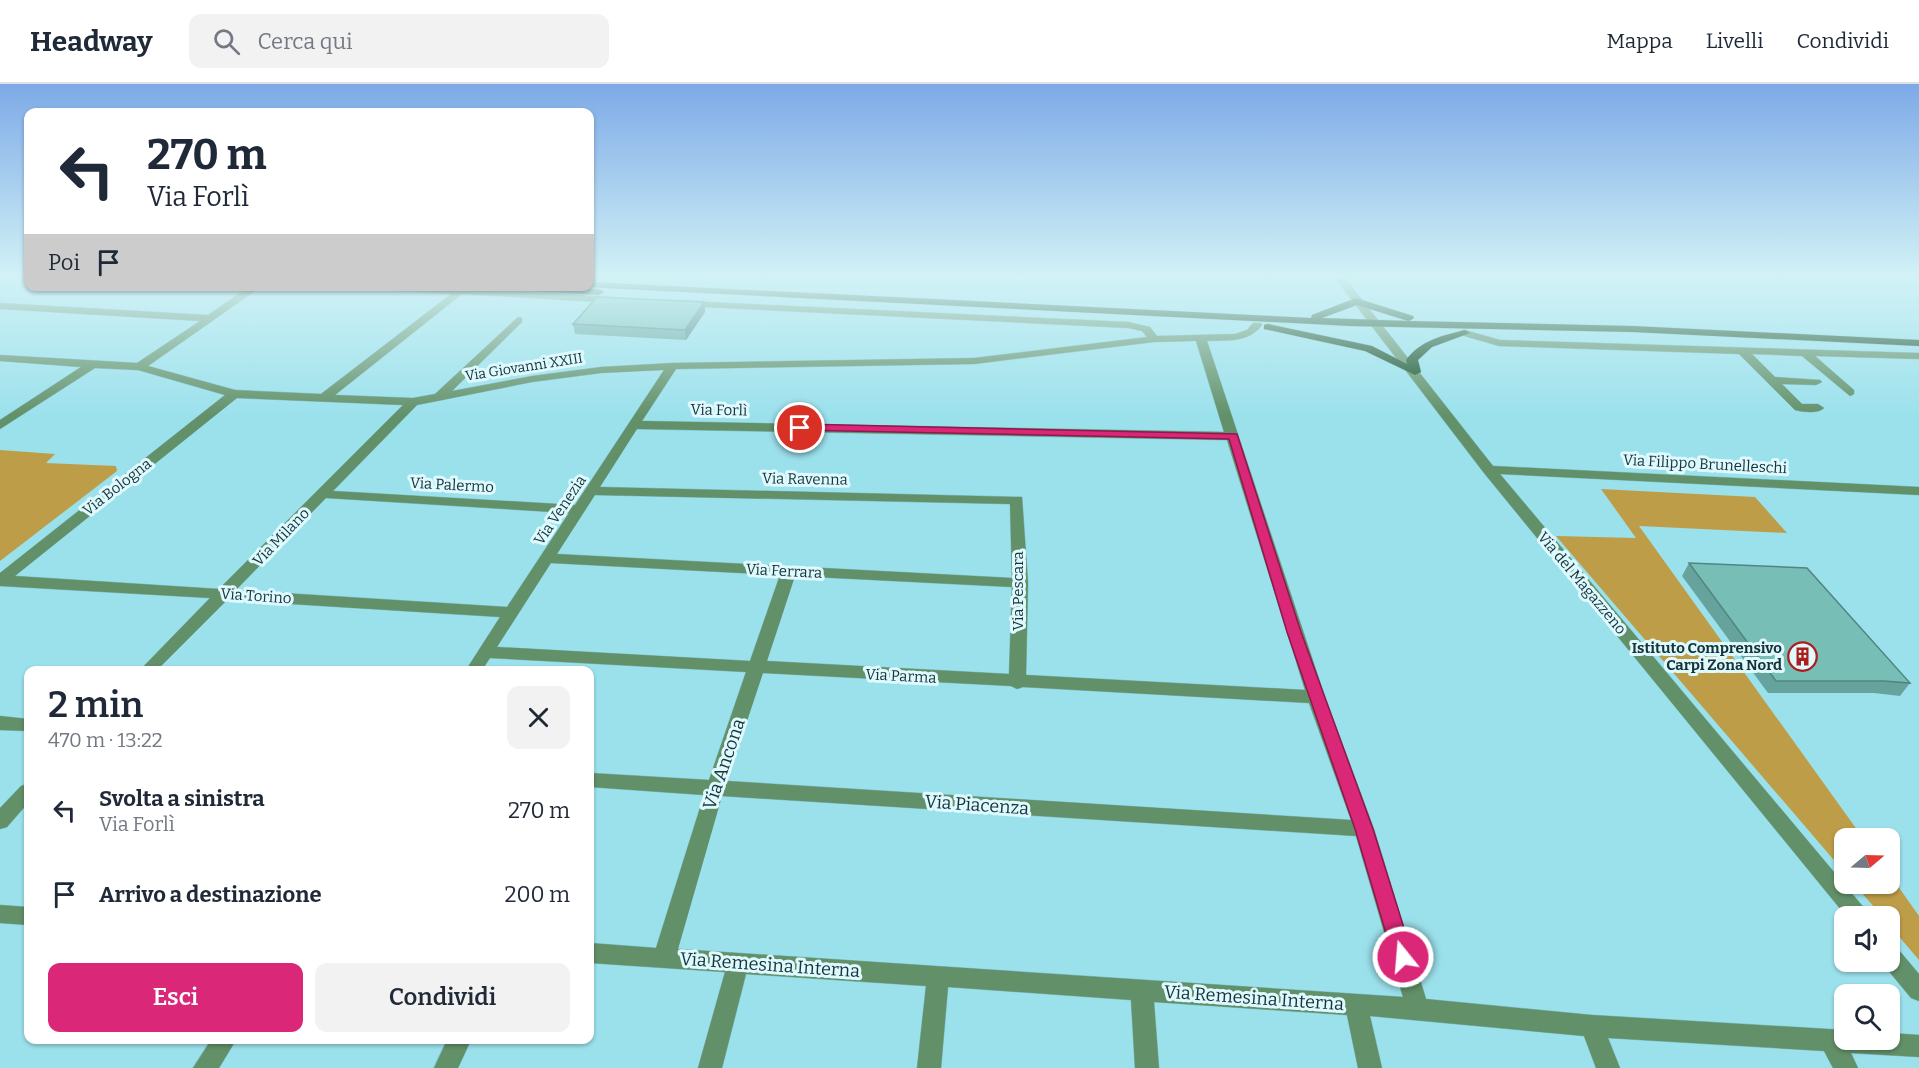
<!DOCTYPE html>
<html lang="it">
<head>
<meta charset="utf-8">
<style>
	:root { --surface:#fff; --page:#f2f2f3; --text:#1f2937; --muted:#747a83; --line:#e0e1e3; --accent:#db2777 }
	body { margin:0; font-family:Bitter,serif; background:var(--page); color:var(--text); height:100vh; display:flex; flex-direction:column; font-size:22px; white-space:nowrap }
	* { box-sizing:border-box; margin:0 }
	p { font-size:20px; color:var(--muted) }
	.icon { flex:none; width:33px; height:33px; fill:none; stroke:currentColor; stroke-width:2; stroke-linecap:round; stroke-linejoin:round }
	.map { position:relative; flex:1; overflow:hidden }
	.sheet { position:absolute; left:24px; top:582px; width:570px; height:378px; display:flex; flex-direction:column; background:var(--surface); border-radius:12px; box-shadow:0 2px 4px #0004 }
	.sheet>* { flex:none }
	.hud { position:absolute; left:24px; top:24px; width:570px; height:183px; border-radius:12px; box-shadow:0 2px 4px #0004; background:#fff; color:var(--text); overflow:hidden }
	.needle { width:39px; rotate:71deg }
	.fabs { position:absolute; left:1834px; top:744px; display:grid; gap:12px }
	.fabs a { display:grid; place-items:center; width:66px; height:66px; border-radius:12px; background:var(--surface); box-shadow:0 2px 4px #0004; font-size:30px }
	.pin { position:absolute; display:grid; place-items:center; width:51px; height:51px; color:#fff; margin:-26px; border:3px solid #fff; border-radius:50%; box-shadow:0 2px 6px #0007 }
	.me { position:absolute; width:66px; margin:-33px; rotate:343deg; stroke-linejoin:round; filter:drop-shadow(0 0 4px #0008) }
	.turn { display:flex; align-items:center; gap:21px; height:126px; padding:0 24px; font-size:27px }
	.turn .icon { width:78px; height:78px; stroke-width:2.5 }
	.turn b { display:block; font-size:42px; line-height:51px }
	.then { display:flex; align-items:center; height:57px; padding:0 24px; background:#0003; gap:12px; font-size:22px }
	.round { display:grid; place-items:center; flex:none; width:63px; height:63px; border-radius:12px; background:var(--page) }
	.headline { display:flex; align-items:center; justify-content:space-between; height:102px; padding:0 24px }
	h1 { font-size:36px; font-weight:600; line-height:45px }
	.action { display:flex; gap:12px; margin-top:auto; padding:12px 24px }
	.action a { flex:1; height:69px; border-radius:12px; background:var(--accent); color:#fff; font-size:24px; font-weight:600; line-height:69px; text-align:center }
	.action a+a { background:var(--page); color:var(--text) }
	ul { padding:0; list-style:none }
	li { display:flex; align-items:center; gap:18px; height:84px; padding:0 24px }
	li div { flex:1 }
	li b { display:block; font-size:22px }
	li em { font-style:normal }
	header { display:flex; align-items:center; gap:36px; box-sizing:border-box; height:84px; padding:0 30px; background:var(--surface); border-bottom:2px solid var(--line) }
	header strong { font-size:28px }
	nav { display:flex; gap:33px; margin-inline-start:auto; font-size:21px }
	.search { width:420px; height:54px; background:var(--page); display:flex; align-items:center; gap:15px; box-sizing:border-box; padding:0 21px; border-radius:12px; color:var(--muted); font-size:22px }
	.map>svg:first-child { display:block }
</style>
</head>
<body>
<header>
<strong>Headway</strong>
<div class="search"><svg class="icon" aria-label="search" viewBox="0 0 24 24"><circle cx="10" cy="10" r="6"/><path d="M15 15l6 6"/></svg>Cerca qui</div>
<nav><a>Mappa</a><a>Livelli</a><a>Condividi</a></nav>
</header>
<div class="map">
<svg width="1919" height="984" viewBox="0 0 1919 984">
	<rect width="100%" height="100%" fill="#9be1ec"/>
	<g fill="#be9d49">
		<path d="M 0,366 L 55,370 L 46,379 L 116,382 L 117,387 L 0,477 Z"/>
		<path d="M 1601,405 L 1755,413 L 1787,449 L 1639,442 L 1863,754 L 1845,754 L 1845,789 L 1556,452 L 1636,454 Z"/>
		<path d="M 1890,791 L 1919,832 L 1919,876 L 1890,842 L 1890,832 L 1882,832 L 1854,800 L 1890,800 Z"/>
	</g>
	<g fill="none" stroke-linecap="round" stroke-linejoin="round">
		<defs>
			<g id="minor">
				<path d="M 1335,194 L 1345,194 L 1493,382 L 1919,403 L 1919,411 L 1500,390 L 1865,825 L 1868,832 L 1846,832 L 1484,389 Z"/>
				<path d="M 250,202 L 262,202 L 148,282 L 235,306 L 321,310 L 451,210 L 366,205 L 361,202 L 428,202 L 614,213 L 619,216 L 614,219 L 462,210 L 335,311 L 413,314 L 435,310 L 518,233 L 522,234 L 522,238 L 452,307 L 532,292 L 601,283 L 672,279 L 974,274 L 1147,253 L 1142,247 L 1128,244 L 682,222 L 681,220 L 686,217 L 1128,238 L 1150,243 L 1157,252 L 1235,250 L 1247,246 L 1253,239 L 1261,239 L 1262,241 C 1249,259 1227,256 1207,257 L 1325,613 L 1374,745 L 1426,915 L 1592,931 L 1845,946 L 1845,956 L 1890,956 L 1890,949 L 1919,951 L 1919,973 L 1851,969 L 1858,984 L 1833,984 L 1824,967 L 1608,954 L 1620,984 L 1596,984 L 1584,952 L 1370,932 L 1382,984 L 1358,984 L 1347,931 L 1154,918 L 1159,984 L 1135,984 L 1131,916 L 948,903 L 941,984 L 917,984 L 926,902 L 746,890 L 722,984 L 698,984 L 725,888 L 590,879 L 590,859 L 656,864 L 704,711 L 590,703 L 590,689 L 709,696 L 746,588 L 490,574 L 482,586 L 466,586 L 500,533 L 227,516 L 157,586 L 140,586 L 210,514 L 0,502 L 0,489 L 225,311 L 138,286 L 95,284 L 0,345 L 0,336 L 81,283 L 0,277 L 0,271 L 137,279 L 200,237 L 0,225 L 0,219 L 208,231 ZM 1196,257 L 1224,348 L 642,337 L 676,285 L 974,280 L 1154,258 ZM 664,286 L 575,421 L 333,407 L 417,321 L 532,298 L 601,289 ZM 237,314 L 403,321 L 219,505 L 15,492 ZM 637,345 L 1227,356 L 1305,606 L 1026,591 L 1028,499 L 1022,413 L 600,403 ZM 595,411 L 1010,420 L 1012,494 L 557,470 ZM 326,414 L 569,429 L 507,523 L 236,506 ZM 551,479 L 780,491 L 750,577 L 497,563 ZM 795,492 L 1012,503 L 1009,590 L 767,577 ZM 763,589 L 1011,602 L 1017,605 L 1023,603 L 1309,619 L 1351,736 L 727,697 ZM 722,712 L 1356,752 L 1403,913 L 678,865 Z"/>
				<path d="M 1465,246 L 1500,256 L 1919,269 L 1919,275 L 1815,272 L 1854,306 L 1854,310 L 1850,312 L 1802,272 L 1752,270 L 1775,293 L 1820,296 L 1822,298 L 1816,301 L 1782,300 L 1802,320 L 1818,320 L 1824,324 C 1818,330 1803,328 1795,326 L 1739,270 L 1499,262 L 1461,251 L 1461,247 Z"/>
				<path d="M 0,632 L 28,635 L 28,647 L 0,646 Z"/>
				<path d="M 28,700 L 28,719 L 7,743 L 0,745 L 0,724 L 21,702 Z"/>
				<path d="M 0,821 L 28,823 L 28,841 L 0,839 Z"/>
				<path d="M 1890,862 L 1898,865 L 1919,890 L 1919,917 L 1911,914 L 1882,879 L 1890,878 Z"/>
				<path d="M 211,956 L 236,956 L 219,984 L 193,984 Z"/>
				<path d="M 447,956 L 471,956 L 458,984 L 434,984 Z"/>
			</g>
			<g id="major">
				<path d="M 590,198 L 1311,234 L 1312,231 L 1356,214 L 1413,232 L 1414,234 L 1409,237 L 1633,242 L 1919,256 L 1919,262 L 1633,248 L 1351,242 L 587,203 L 590,202 ZM 1357,221 L 1405,236 L 1409,237 L 1322,234 Z"/>
				<path d="M 489,202 L 599,205 L 604,208 L 599,211 L 494,205 Z"/>
				<path d="M 1268,240 L 1372,262 L 1407,280 L 1406,276 C 1421,256 1442,252 1465,246 L 1470,249 L 1432,263 L 1418,276 L 1421,288 L 1415,291 L 1365,267 L 1264,245 L 1264,241 Z"/>
			</g>
		</defs>
		<use href="#minor" stroke="#80bec8" stroke-width="1"/>
		<use href="#major" stroke="#80bec8" stroke-width="1"/>
		<use href="#minor" fill="#629068" fill-rule="evenodd"/>
		<use href="#major" fill="#194e25" fill-rule="evenodd"/>
	</g>
	<g fill="#66a39d">
		<path d="M 704,218 L 705,228 L 686,256 L 575,250 L 573,240 Z"/>
		<path d="M 1689,479 L 1910,599 L 1900,612 L 1874,609 L 1768,609 L 1682,492 Z"/>
	</g>
	<path fill="#538580" d="M 704,218 L 705,228 L 686,256 L 685,246 Z"/>
	<g fill="#77beb7" stroke="#538580" stroke-width="1.5">
		<path d="M 597,213 L 704,218 L 685,246 L 573,240 Z"/>
		<path d="M 1689,479 L 1807,484 L 1910,599 L 1884,597 L 1776,597 Z"/>
	</g>
	<linearGradient id="sky" x2="0" y2="1"><stop stop-color="#7daae7"/><stop offset="0.58" stop-color="#d2f2f6"/><stop offset="1" stop-color="#d2f2f6" stop-opacity="0"/></linearGradient>
	<rect width="1919" height="332" fill="url(#sky)"/>
	<path fill="#db2777" stroke="#8e194d" stroke-width="1.5" d="M 800,340 L 1237,350 L 1301,548 L 1373,745 L 1413,873 L 1410,879 L 1403,882 L 1396,879 L 1393,873 L 1355,745 L 1287,548 L 1229,355 L 796,346 L 796,341 Z"/>
	<defs>
		<symbol id="building-ring" viewBox="-11 -11 22 22"><circle r="9.5" fill="#dffaff" stroke="#ae1d1a" stroke-width="1.5"/><path d="M-4-6H4V6H1V3H-1V6H-4ZM-2.5-4.3h1.7v1.8h-1.7ZM.8-4.3h1.7v1.8H.8ZM-2.5-1h1.7V.8h-1.7ZM.8-1h1.7V.8H.8Z" fill="#ae1d1a"/></symbol>
	</defs>
	<g fill-rule="evenodd">
		<use href="#building-ring" x="1786" y="556" width="33" height="33"/>
	</g>
	<g text-anchor="middle" dominant-baseline="central" stroke-width="6" stroke-linejoin="round" paint-order="stroke">
		<g font-size="14" fill="#163338" stroke="#dffaff">
			<text transform="translate(524 283) rotate(-9)">Via Giovanni XXIII</text>
		</g>
		<g font-size="15" fill="#163338" stroke="#dffaff">
			<text transform="translate(719 326) rotate(1)">Via Forlì</text>
			<text transform="translate(1705 380) rotate(3)">Via Filippo Brunelleschi</text>
			<text transform="translate(805 395) rotate(1)">Via Ravenna</text>
			<text transform="translate(452 401) rotate(3)">Via Palermo</text>
			<text transform="translate(117 403) rotate(-38)">Via Bologna</text>
			<text transform="translate(560 426) rotate(-56)">Via Venezia</text>
			<text transform="translate(281 453) rotate(-46)">Via Milano</text>
			<text transform="translate(784 487) rotate(3)">Via Ferrara</text>
			<text transform="translate(1582 499) rotate(50)">Via del Magazzeno</text>
			<text transform="translate(1018 507) rotate(-90)">Via Pescara</text>
			<text transform="translate(256 512) rotate(4)">Via Torino</text>
			<text transform="translate(901 592) rotate(3)">Via Parma</text>
		</g>
		<g font-size="15" font-weight="bold" fill="#163338" stroke="#dffaff" text-anchor="end">
			<text x="1782" y="564">Istituto Comprensivo<tspan x="1782" dy="17">Carpi Zona Nord</tspan></text>
		</g>
		<g font-size="18" fill="#163338" stroke="#dffaff">
			<text transform="translate(724 680) rotate(-71)">Via Ancona</text>
			<text transform="translate(977 721) rotate(4)">Via Piacenza</text>
			<text transform="translate(770 881) rotate(4)">Via Remesina Interna</text>
			<text transform="translate(1254 914) rotate(4)">Via Remesina Interna</text>
		</g>
	</g>
</svg>
<div class="fabs">
<a><svg class="needle" viewBox="-14 -14 28 28"><path d="M0-13l5 13h-10z" fill="#e53935"/><path d="M0 13l5-13h-10z" fill="#747a83"/></svg></a>
<a><svg class="icon" aria-label="sound" viewBox="0 0 24 24"><path d="M4 9h4l5-4v14l-5-4H4zM17 9q2 3 0 6"/></svg></a>
<a><svg class="icon" aria-label="search" viewBox="0 0 24 24"><circle cx="10" cy="10" r="6"/><path d="M15 15l6 6"/></svg></a>
</div>
<div class="pin" style="left:800px;top:344px;background:#d93025"><svg class="icon" aria-label="arrive" viewBox="0 0 24 24"><path d="M6 21V4h12l-3 4 3 4H6"/></svg></div>
<svg class="me" style="left:1403px;top:873px" viewBox="-20 -20 40 40"><circle r="17" fill="#db2777" stroke="#fff" stroke-width="3"/><path d="M0-11L8 9 0 5-8 9z" fill="#fff"/></svg>
<div class="hud">
<div class="turn"><svg class="icon" aria-label="left" viewBox="0 0 24 24"><path d="M17 20v-9H6M10 6l-5 5 5 5"/></svg><div><b>270 m</b>Via Forlì</div></div>
<div class="then">Poi<svg class="icon" aria-label="arrive" viewBox="0 0 24 24"><path d="M6 21V4h12l-3 4 3 4H6"/></svg></div>
</div>
<section class="sheet">
<div class="headline"><div><h1>2 min</h1><p>470 m · 13:22</p></div><a class="round"><svg class="icon" aria-label="close" viewBox="0 0 24 24"><path d="M6 6l12 12M18 6L6 18"/></svg></a></div>
<ul>
<li><svg class="icon" aria-label="left" viewBox="0 0 24 24"><path d="M17 20v-9H6M10 6l-5 5 5 5"/></svg><div><b>Svolta a sinistra</b><p>Via Forlì</p></div><em>270 m</em></li>
<li><svg class="icon" aria-label="arrive" viewBox="0 0 24 24"><path d="M6 21V4h12l-3 4 3 4H6"/></svg><div><b>Arrivo a destinazione</b></div><em>200 m</em></li>
</ul>
<div class="action"><a>Esci</a><a>Condividi</a></div>
</section>
</div>
</body>
</html>
